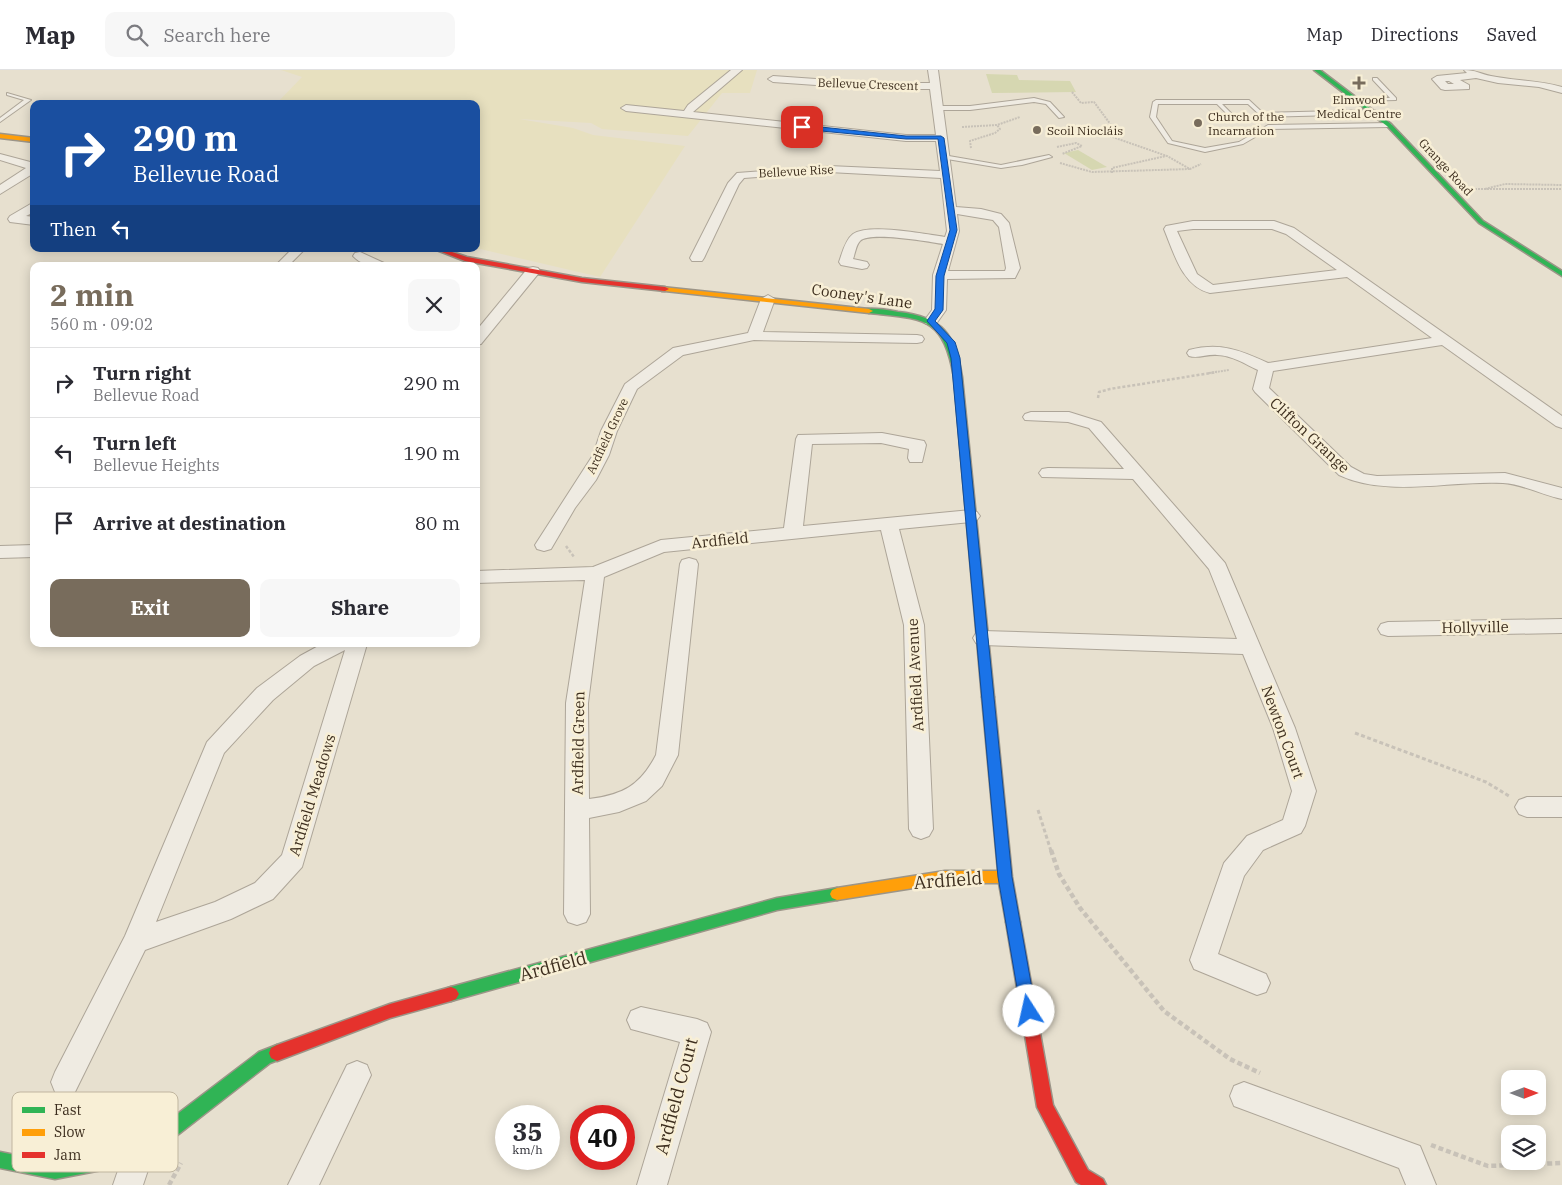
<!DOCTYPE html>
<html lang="en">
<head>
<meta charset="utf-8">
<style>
	:root { --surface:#fff; --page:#f7f7f7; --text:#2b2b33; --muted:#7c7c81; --line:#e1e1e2; --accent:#786c5c }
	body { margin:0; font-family:"IBM Plex Serif",serif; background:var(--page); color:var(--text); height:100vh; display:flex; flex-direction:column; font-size:19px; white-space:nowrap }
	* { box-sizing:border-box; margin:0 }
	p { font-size:16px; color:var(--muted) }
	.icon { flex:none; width:28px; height:28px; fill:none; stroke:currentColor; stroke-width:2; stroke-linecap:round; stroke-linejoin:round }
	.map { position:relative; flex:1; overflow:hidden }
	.details { position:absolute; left:30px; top:192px; width:450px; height:385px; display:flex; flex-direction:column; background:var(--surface); border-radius:10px; box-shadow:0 2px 12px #0003 }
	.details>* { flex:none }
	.hud { position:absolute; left:30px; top:30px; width:450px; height:152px; border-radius:10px; box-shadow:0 2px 12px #0003; background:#1a4fa0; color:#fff; overflow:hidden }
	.needle { width:32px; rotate:90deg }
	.controls { position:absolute; left:1501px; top:1000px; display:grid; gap:10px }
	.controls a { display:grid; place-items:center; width:45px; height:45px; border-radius:10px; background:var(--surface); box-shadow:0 2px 12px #0003; font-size:25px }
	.speed { position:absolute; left:495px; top:1035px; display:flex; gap:10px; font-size:25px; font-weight:700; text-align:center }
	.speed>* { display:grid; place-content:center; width:65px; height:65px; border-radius:50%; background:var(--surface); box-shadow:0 2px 12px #0003; line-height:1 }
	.speed small { font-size:12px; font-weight:400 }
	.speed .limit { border:8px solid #d22; background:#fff; color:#111 }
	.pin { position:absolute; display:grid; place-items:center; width:42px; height:42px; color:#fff; margin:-21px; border-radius:10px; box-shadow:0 2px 8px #0006 }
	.me { position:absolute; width:55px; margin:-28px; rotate:350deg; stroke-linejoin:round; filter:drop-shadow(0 0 4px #0008) }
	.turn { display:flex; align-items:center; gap:18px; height:105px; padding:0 20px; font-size:22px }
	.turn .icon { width:65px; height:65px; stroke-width:2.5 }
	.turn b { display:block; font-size:35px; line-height:42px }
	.then { display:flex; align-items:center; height:48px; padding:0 20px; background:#0003; gap:10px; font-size:19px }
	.round { display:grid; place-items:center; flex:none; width:52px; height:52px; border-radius:10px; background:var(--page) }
	.headline { display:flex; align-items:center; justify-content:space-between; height:85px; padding:0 20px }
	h1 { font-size:30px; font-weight:700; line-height:38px; color:var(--accent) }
	.button { display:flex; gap:10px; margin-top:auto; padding:10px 20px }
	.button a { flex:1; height:58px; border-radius:10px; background:var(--accent); color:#fff; font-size:20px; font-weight:700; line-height:58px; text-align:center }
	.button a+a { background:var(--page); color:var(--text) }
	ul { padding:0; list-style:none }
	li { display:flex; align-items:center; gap:15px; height:70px; padding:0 20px; border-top:1px solid var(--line) }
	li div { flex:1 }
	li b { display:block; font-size:19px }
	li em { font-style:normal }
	header { display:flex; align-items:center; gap:30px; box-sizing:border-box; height:70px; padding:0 25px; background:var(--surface); border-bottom:1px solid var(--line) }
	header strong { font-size:24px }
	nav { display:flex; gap:28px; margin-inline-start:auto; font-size:18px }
	.search { width:350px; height:45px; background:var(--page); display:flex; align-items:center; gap:12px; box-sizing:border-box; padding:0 18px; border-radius:10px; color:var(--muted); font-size:19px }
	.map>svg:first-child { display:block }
</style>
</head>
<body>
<header>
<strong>Map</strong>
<div class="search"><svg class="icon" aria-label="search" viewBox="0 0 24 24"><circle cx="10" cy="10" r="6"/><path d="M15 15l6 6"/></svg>Search here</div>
<nav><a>Map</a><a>Directions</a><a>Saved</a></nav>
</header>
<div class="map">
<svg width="1562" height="1115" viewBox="0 0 1562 1115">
	<rect width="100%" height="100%" fill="#e7e0cf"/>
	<path fill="#e7e0bf" d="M 281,0 L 757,0 L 750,23 L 722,23 L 688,66 L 602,59 L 591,53 L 519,49 L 573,58 L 593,65 L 685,76 L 600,207 L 476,178 L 476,34 L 276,34 L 302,7 Z"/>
	<g fill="#d6d7b1">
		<path d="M 986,4 L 1017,5 L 1019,10 L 1070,11 L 1076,22 L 992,23 Z"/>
		<path d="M 1078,80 L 1107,97 L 1092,100 L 1064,83 Z"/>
	</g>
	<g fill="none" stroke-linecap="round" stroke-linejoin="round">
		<defs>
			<g id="lane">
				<path d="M 1373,8 L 1377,8 L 1396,28 L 1396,30 L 1356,31 L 1358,28 L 1390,28 L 1373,10 Z"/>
				<path d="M 7,23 L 31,30 L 0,52 L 0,48 L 24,30 L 7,25 Z"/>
				<path d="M 1034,28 L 1050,32 L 1064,47 L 1059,48 L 1046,34 L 1034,32 L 970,40 L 939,40 L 936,38 L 939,36 L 970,36 Z"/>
				<path d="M 1156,30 L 1249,30 L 1263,43 L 1375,40 L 1378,42 L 1375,44 L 1262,47 L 1248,34 L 1222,34 L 1232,44 L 1229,46 L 1217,34 L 1158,34 L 1156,47 L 1172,71 L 1205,78 L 1239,72 L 1268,55 L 1389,53 L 1392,55 L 1389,57 L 1269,59 L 1243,74 L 1205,82 L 1168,73 L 1150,47 L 1153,32 Z"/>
				<path d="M 943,85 L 1001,95 L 1049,85 L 1052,87 L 1022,95 L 1001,98 L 941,88 L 941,86 Z"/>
			</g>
			<g id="street">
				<path d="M 731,0 L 742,0 L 693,42 L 906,65 L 936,65 L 930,19 L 873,19 L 773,12 L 768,9 L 773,6 L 873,13 L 930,13 L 928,0 L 938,0 L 956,137 L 981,139 L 1001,144 L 1009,153 L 1020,198 L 1015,208 L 947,209 L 946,240 L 936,254 L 926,254 L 924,251 L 932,240 L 933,205 L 943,174 C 929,172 870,161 860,171 C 856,175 855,184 853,189 L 867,192 L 869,195 L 867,198 L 862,199 L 841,195 L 839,192 C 842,184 845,170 853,164 C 869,153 925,164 945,167 L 947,161 L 941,108 L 829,102 L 744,108 L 739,114 L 704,188 L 702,191 L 692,191 L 690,188 L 728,113 L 737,103 L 829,96 L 940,101 L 936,71 L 906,71 L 626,41 L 621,38 L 626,35 L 684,41 L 688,35 ZM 957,144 L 993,150 L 999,157 L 1006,198 L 1005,201 L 948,201 L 959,161 Z"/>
				<path d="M 1464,0 C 1476,0 1480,4 1491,6 C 1515,11 1538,10 1562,17 L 1562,23 L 1539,17 L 1498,13 L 1476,8 L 1460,10 L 1469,15 L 1469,19 L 1445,20 L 1441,19 L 1432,9 L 1437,6 L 1467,3 ZM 1445,11 L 1449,11 L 1454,14 L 1448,14 Z"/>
				<path d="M 0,84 L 34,93 L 34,103 L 0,124 L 0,115 L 26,98 L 0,90 Z"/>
				<path d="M 34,132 L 34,142 L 26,146 L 34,147 L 34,155 L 10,152 L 8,149 L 10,146 Z"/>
				<path d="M 1193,151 L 1274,151 L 1294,158 L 1562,346 L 1562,358 L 1556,356 L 1442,275 L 1273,301 L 1269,318 L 1351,397 L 1364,404 L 1377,406 L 1505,403 L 1562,418 L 1562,429 C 1543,425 1522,414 1503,413 C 1450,410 1388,428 1339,405 L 1255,322 L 1253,319 L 1258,300 C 1245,294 1231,285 1217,285 C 1207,284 1198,289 1189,286 L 1187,283 L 1189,280 C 1220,272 1240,280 1268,293 L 1432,268 L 1347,207 L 1210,223 C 1182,216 1174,183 1164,159 L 1166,156 ZM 1193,159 L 1272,159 L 1286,164 L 1337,200 L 1213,215 L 1197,204 L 1177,161 Z"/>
				<path d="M 292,179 L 305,179 L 288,196 L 275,196 Z"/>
				<path d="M 360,182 L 384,193 L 386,196 C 374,197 362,196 353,186 L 355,183 Z"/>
				<path d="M 533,197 L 538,198 L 540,201 L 538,204 L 481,274 L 476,275 L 476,261 L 528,198 Z"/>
				<path d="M 768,225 L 775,229 L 763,262 L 917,265 L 922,266 L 924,269 L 922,272 L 917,273 L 754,270 L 683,285 L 637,319 L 617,361 L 609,385 L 596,410 L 575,438 L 551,479 L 544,481 L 537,479 L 535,475 L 593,385 L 601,361 L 625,314 L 673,278 L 748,263 L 761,229 Z"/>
				<path d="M 1031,342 L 1069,342 L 1101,352 L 1225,493 L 1295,658 L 1316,721 L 1305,756 L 1301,763 L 1263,780 L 1244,806 L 1218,884 L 1266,904 L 1270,913 L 1266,922 L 1257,925 L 1194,899 L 1190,890 L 1224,793 L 1247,766 L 1283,750 L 1292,721 L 1273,658 L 1243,584 L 983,575 L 976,573 L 973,568 L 976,563 L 983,561 L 1237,569 L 1209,499 L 1133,409 L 1042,407 L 1039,403 L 1042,399 L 1048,398 L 1124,399 L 1089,358 L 1068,352 L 1025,350 L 1023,347 L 1025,344 Z"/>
				<path d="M 882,363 L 924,371 L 926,375 L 922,392 L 910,392 L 908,388 L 909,379 L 881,373 L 812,374 L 803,456 L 971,440 L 977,442 L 980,446 L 977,450 L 971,452 L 899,459 L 924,555 L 933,759 L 929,766 L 921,769 L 913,766 L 909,759 L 904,555 L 881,460 L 664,482 L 604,507 L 588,633 L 589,729 C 622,725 640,716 656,685 L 680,494 L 682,490 L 689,488 L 696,490 L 698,494 L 678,685 L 662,716 L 646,731 L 619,742 L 589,748 L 590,844 L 586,852 L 577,855 L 568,852 L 564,844 L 566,633 L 585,510 L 476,513 L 476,501 L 593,497 L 661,470 L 784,458 L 796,369 L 798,365 Z"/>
				<path d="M 34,475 L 34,487 L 0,488 L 0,476 Z"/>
				<path d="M 1562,549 L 1562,563 L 1388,566 L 1381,564 L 1378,559 L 1381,554 L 1388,552 Z"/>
				<path d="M 322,574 L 367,574 L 302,797 L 273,829 L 231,849 L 145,880 L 75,1022 L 65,1026 L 55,1022 L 51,1012 L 55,1002 L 125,866 L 207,672 L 257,618 L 300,586 ZM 345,580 L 282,785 L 255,813 L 215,832 L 156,852 L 224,683 L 273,630 L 314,596 Z"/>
				<path d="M 1527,727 L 1562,727 L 1562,747 L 1527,747 L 1519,744 L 1515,737 L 1519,730 Z"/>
				<path d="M 641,937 L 697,949 L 707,953 L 711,962 L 667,1115 L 637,1115 L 680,972 L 631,959 L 627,950 L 631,941 Z"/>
				<path d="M 357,991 L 367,995 L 371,1005 L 319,1115 L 288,1115 L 347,995 Z"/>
				<path d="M 1244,1012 L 1420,1076 L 1436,1115 L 1406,1115 L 1399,1098 L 1234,1036 L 1230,1026 L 1234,1016 Z"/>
				<path d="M 138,1070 L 149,1074 L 153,1085 L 143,1115 L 113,1115 L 127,1074 Z"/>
			</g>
			<g id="fast">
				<path d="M 1314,0 L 1320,0 L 1391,54 L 1483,151 L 1562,201 L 1562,206 L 1479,153 L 1387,56 Z"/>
				<path d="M 866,239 C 876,238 888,240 898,242 C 943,247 955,264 962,307 L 994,627 L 992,630 L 984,630 L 982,627 L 954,307 C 943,246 924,249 869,243 L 865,241 Z"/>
				<path d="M 837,818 L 842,820 L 844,824 L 842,828 L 837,830 L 777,840 L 451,931 L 446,929 L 443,924 L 446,919 L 451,917 L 777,828 Z"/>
				<path d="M 277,975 L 283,978 L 285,983 L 283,988 L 270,993 L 144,1091 L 138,1093 L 55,1109 L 0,1098 L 0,1082 L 55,1093 L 134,1077 L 259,982 Z"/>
			</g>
			<g id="slow">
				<path d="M 0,64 L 34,68 L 34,72 L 0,68 Z"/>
				<path d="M 662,217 L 869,239 L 873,241 L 869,243 L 665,221 L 662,221 Z"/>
				<path d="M 988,622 L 992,624 L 994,627 L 1012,807 L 1020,852 L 1018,857 L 1013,858 L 1008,857 L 1006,852 L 999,813 L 945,813 L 837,830 L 832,828 L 830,824 L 832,820 L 837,818 L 945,801 L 998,801 L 982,627 L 984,624 Z"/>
			</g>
			<g id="jam">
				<path d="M 434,179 L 443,179 L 467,187 L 582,208 L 665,217 L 669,219 L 665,221 L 582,212 L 465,191 Z"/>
				<path d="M 1013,846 L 1018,847 L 1020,852 L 1053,1035 L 1088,1100 L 1103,1109 L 1106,1115 L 1081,1115 L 1076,1112 L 1037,1037 L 1006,852 L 1008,847 Z"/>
				<path d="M 451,917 L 456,919 L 459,924 L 456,929 L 451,931 L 390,948 L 277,991 L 271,988 L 269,983 L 271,978 L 277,975 L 390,934 Z"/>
			</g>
		</defs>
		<use href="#lane" stroke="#ada598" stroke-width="2"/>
		<use href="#street" stroke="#ada598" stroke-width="2"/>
		<use href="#fast" stroke="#9c9588" stroke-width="3"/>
		<use href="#slow" stroke="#9c9588" stroke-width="3"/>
		<use href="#jam" stroke="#9c9588" stroke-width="3"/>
		<g stroke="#c8c2b8" stroke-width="2" stroke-dasharray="2 1" stroke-linecap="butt">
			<path d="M 1072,22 L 1081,33 L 1094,32 L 1114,59 L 1081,65"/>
			<path d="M 962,57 L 997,55 L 1020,47"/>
			<path d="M 1098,62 L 1167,86 L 1190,99 L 1201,94"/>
			<path d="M 1057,77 L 1076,73 L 1082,76 L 1062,84"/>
			<path d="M 971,78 L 970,71 L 995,63 L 1000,59 L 997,55"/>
			<path d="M 1060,93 L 1092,102 L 1190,99"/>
			<path d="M 1112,103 L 1112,98 L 1166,86"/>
			<path d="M 1475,119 L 1562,119"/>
			<path d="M 1485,119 L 1505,114 L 1562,115"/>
			<path d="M 1209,303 L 1229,300"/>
		</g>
		<g stroke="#c8c2b8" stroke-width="2.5" stroke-dasharray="3 2" stroke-linecap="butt">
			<path d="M 1098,328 L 1099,322 L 1110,319 L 1217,302"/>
			<path d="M 566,476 L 574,487"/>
		</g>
		<g stroke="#c8c2b8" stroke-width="3" stroke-dasharray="4 2.5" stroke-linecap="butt">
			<path d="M 1355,663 L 1486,712 L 1509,726"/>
			<path d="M 1038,740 L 1051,781"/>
		</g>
		<g stroke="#c8c2b8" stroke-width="4.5" stroke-dasharray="5 3" stroke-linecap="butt">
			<path d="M 1051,780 L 1059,804 L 1080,838 L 1164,941 L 1230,989 L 1260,1003"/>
			<path d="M 1431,1075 L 1488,1096 L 1562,1093"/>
			<path d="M 169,1115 L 181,1093"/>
		</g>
		<use href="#lane" fill="#efebe2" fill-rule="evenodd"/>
		<use href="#street" fill="#efebe2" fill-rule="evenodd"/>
		<use href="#fast" fill="#30b455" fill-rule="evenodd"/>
		<use href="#slow" fill="#ff9f0a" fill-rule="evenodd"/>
		<use href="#jam" fill="#e5322d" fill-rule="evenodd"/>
	</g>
	<path fill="#1a73e8" stroke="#114b97" d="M 802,55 L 906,66 L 941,66 L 944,68 L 957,160 L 944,206 L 943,240 L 935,251 L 955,272 L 960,288 L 1012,807 L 1036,941 L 1034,946 L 1029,949 L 1023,946 L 1021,941 L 998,807 L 951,288 L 947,273 L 927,251 L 935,239 L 936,206 L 950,160 L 938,69 L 906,69 L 800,59 Z"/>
	<g fill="#786c5c" stroke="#f8efd6" stroke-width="2">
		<path d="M1356.5 5.5h5v5h5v5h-5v5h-5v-5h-5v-5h5z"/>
		<circle cx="1198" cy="53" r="5"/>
		<circle cx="1037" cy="60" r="5"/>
	</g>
	<g text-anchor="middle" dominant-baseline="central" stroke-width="5" stroke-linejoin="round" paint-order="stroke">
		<g font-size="12" fill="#3d2e1e" stroke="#f8efd6">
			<text transform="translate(868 14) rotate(2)">Bellevue Crescent</text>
			<text transform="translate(1446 97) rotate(47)">Grange Road</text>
			<text transform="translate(796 101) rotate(-3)">Bellevue Rise</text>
			<text transform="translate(607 366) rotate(-65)">Ardfield Grove</text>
		</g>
		<g font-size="12" fill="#3d2e1e" stroke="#f8efd6" text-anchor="start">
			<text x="1359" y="29" text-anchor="middle">Elmwood<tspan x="1359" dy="14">Medical Centre</tspan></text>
			<text x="1208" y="46">Church of the<tspan x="1208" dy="14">Incarnation</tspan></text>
			<text x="1047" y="60">Scoil Niocláis</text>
		</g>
		<g font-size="15" fill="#3d2e1e" stroke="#f8efd6">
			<text transform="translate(862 226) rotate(8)">Cooney's Lane</text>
			<text transform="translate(1310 365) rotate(43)">Clifton Grange</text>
			<text transform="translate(720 470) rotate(-6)">Ardfield</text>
			<text transform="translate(1475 557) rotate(-1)">Hollyville</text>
			<text transform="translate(915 605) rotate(-93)">Ardfield Avenue</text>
			<text transform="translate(1283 662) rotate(70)">Newton Court</text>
			<text transform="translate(578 673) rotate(-89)">Ardfield Green</text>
			<text transform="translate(312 725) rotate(-73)">Ardfield Meadows</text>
		</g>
		<g font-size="18" fill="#3d2e1e" stroke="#f8efd6">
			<text transform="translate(948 810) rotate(-4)">Ardfield</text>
			<text transform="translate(553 896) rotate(-15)">Ardfield</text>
			<text transform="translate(676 1026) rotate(-75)">Ardfield Court</text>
		</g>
	</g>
	<rect x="12" y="1022" width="166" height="80" rx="8" fill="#f8efd6" stroke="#c0b59f" stroke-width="1"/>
	<rect x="22" y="1037" width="23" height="6" fill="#30b455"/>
	<rect x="22" y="1059" width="23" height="7" fill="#ff9f0a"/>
	<rect x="22" y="1082" width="23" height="6" fill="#e5322d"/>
	<g font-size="14" fill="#3d2e1e">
		<text x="54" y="1045">Fast</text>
		<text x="54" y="1067">Slow</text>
		<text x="54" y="1090">Jam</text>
	</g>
</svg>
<div class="controls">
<a><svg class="needle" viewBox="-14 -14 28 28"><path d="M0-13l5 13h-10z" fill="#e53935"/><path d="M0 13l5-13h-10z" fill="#7c7c81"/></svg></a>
<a><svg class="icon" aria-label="layers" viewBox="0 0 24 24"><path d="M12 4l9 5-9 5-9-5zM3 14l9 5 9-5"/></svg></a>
</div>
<div class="speed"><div>35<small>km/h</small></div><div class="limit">40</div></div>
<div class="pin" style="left:802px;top:57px;background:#d93025"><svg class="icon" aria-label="arrive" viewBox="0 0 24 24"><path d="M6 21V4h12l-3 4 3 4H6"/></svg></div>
<svg class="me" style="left:1029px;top:941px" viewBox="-20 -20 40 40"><circle r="19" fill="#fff"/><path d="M0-13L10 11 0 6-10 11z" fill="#1a73e8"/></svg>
<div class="hud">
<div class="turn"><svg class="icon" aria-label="right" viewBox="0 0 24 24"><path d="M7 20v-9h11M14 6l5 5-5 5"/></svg><div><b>290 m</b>Bellevue Road</div></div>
<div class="then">Then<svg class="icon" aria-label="left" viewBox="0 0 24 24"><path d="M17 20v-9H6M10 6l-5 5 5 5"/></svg></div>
</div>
<section class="details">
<div class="headline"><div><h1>2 min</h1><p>560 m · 09:02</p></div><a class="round"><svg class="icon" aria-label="close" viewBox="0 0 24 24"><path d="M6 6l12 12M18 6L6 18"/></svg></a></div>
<ul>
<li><svg class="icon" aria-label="right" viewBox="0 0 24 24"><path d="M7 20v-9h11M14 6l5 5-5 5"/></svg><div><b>Turn right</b><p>Bellevue Road</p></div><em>290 m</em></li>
<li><svg class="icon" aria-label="left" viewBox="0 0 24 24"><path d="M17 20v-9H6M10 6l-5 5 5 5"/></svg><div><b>Turn left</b><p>Bellevue Heights</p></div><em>190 m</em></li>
<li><svg class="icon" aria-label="arrive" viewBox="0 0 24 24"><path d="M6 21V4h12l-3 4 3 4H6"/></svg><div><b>Arrive at destination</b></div><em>80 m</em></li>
</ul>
<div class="button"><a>Exit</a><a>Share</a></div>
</section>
</div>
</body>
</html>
